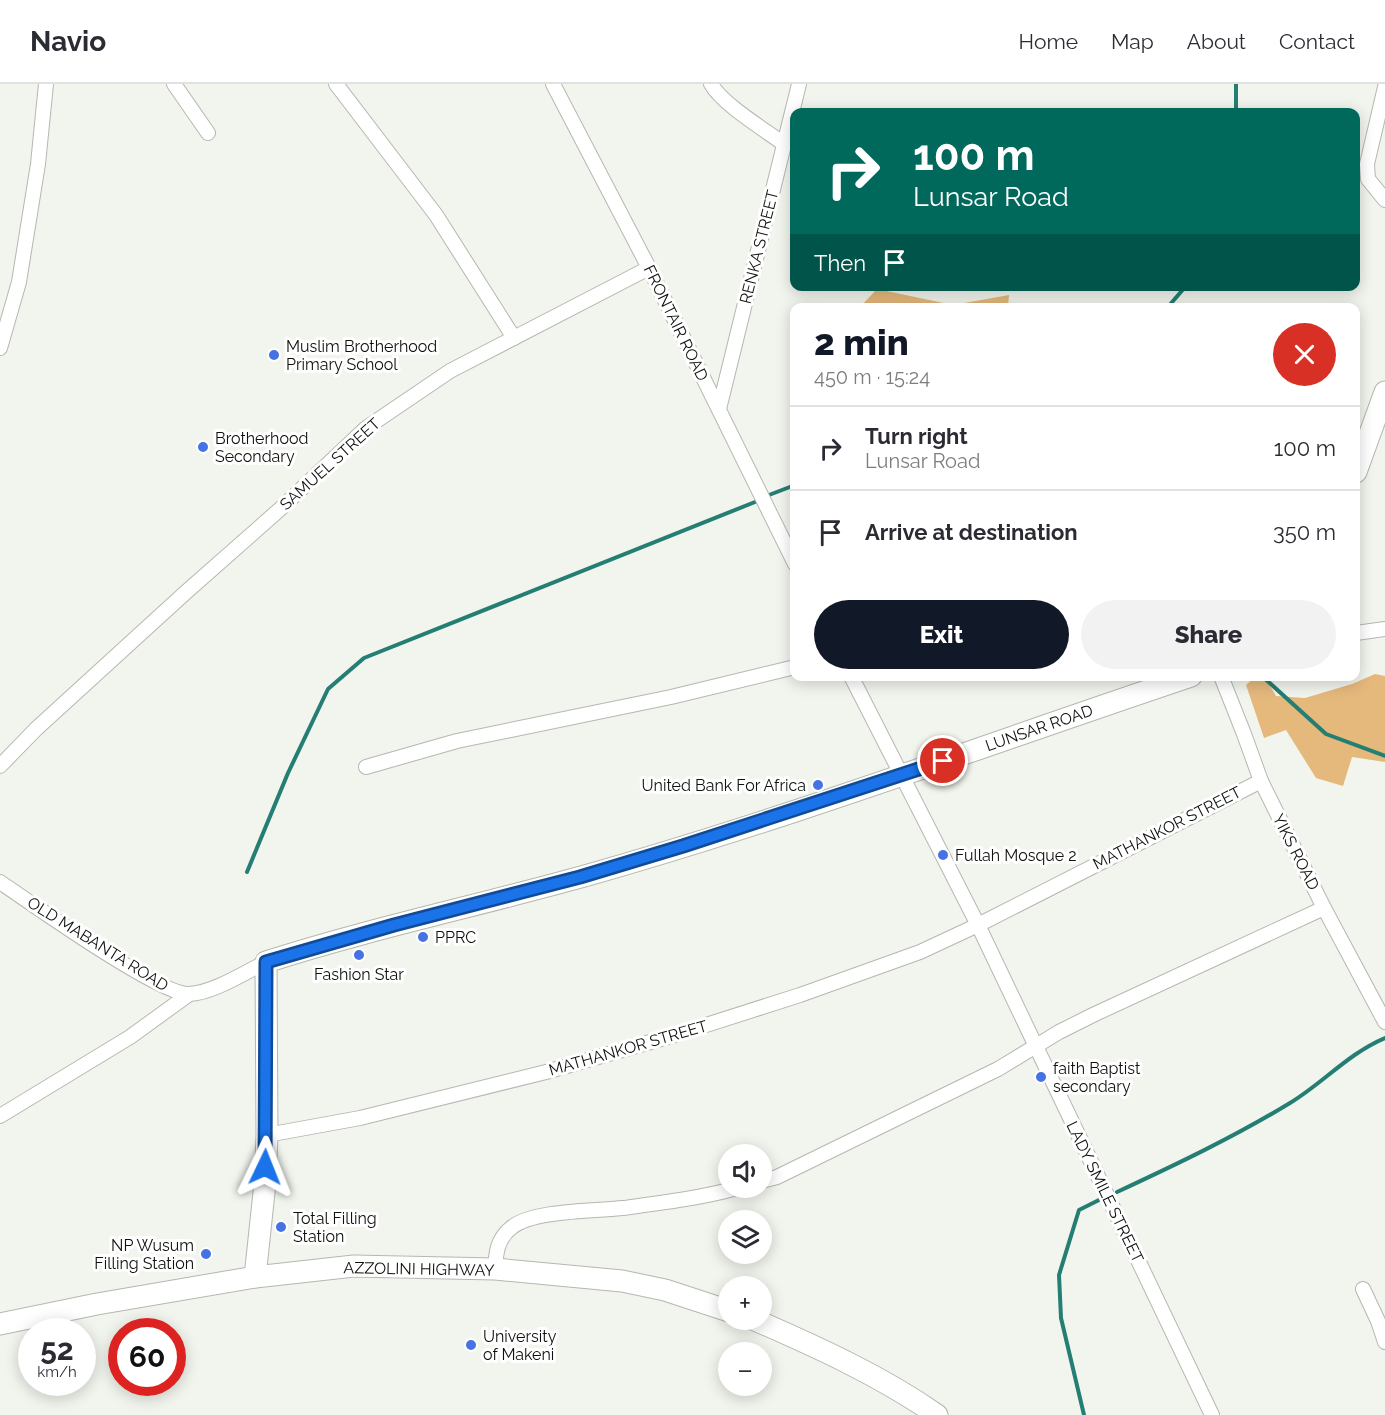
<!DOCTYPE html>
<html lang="en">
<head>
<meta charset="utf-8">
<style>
	:root { --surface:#fff; --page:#f2f2f3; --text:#2b2b33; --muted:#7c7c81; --line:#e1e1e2; --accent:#111827 }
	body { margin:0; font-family:Raleway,sans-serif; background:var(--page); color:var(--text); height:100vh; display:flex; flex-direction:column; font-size:22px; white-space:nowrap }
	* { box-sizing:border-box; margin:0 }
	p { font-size:20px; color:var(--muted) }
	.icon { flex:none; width:33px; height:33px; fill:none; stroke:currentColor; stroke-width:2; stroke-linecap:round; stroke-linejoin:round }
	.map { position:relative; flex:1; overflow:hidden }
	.side { position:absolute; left:790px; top:219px; width:570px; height:378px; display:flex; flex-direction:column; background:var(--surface); border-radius:12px; box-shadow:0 3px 15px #0003 }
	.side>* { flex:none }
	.banner { position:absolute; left:790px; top:24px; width:570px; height:183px; border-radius:12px; box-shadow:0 3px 15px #0003; background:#00695c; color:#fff; overflow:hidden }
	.buttons { position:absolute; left:718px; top:1060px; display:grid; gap:12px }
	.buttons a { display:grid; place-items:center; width:54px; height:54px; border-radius:50%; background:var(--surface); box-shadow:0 3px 15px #0003; font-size:30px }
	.speed { position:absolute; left:18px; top:1234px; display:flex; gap:12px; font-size:30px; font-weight:700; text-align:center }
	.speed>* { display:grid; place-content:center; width:78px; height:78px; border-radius:50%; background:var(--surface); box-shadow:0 3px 15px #0003; line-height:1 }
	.speed small { font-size:15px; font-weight:400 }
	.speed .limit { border:9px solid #d22; background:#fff; color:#111 }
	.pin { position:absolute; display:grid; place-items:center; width:51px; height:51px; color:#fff; margin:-26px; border:3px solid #fff; border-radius:50%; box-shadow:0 2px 6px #0007 }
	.me { position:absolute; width:66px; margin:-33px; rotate:2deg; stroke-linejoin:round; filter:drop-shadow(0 0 4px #0008) }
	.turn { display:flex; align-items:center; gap:21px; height:126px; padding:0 24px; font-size:27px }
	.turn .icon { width:78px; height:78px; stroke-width:2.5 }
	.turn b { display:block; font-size:42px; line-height:51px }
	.then { display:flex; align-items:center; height:57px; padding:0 24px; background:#0003; gap:12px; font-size:22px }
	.round { display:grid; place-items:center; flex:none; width:63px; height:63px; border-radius:32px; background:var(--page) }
	.summary { display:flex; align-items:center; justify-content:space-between; height:102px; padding:0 24px }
	h1 { font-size:36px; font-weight:800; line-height:45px; color:var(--accent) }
	.primary-button { display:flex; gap:12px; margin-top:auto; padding:12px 24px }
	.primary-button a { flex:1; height:69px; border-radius:36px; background:var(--accent); color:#fff; font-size:24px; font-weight:800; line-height:69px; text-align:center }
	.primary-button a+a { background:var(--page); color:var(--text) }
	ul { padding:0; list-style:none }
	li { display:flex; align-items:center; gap:18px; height:84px; padding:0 24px; border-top:2px solid var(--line) }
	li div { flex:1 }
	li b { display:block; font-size:22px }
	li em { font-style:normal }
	header { display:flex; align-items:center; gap:36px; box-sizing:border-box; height:84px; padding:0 30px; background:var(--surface); border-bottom:2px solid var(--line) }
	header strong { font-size:28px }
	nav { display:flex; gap:33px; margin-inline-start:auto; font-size:21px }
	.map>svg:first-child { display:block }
</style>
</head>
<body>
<header>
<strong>Navio</strong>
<nav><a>Home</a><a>Map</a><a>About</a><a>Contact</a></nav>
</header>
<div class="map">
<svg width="1385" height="1331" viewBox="0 0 1385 1331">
	<rect width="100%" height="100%" fill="#f1f5ed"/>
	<g fill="#e5b87c">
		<path d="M 877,205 L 953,221 L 1009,211 L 1008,223 L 860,223 Z"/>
		<path d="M 1375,590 L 1385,592 L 1385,678 L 1352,673 L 1343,702 L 1316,694 L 1286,646 L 1264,654 L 1246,601 L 1255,593 L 1265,593 L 1276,612 L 1305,614 L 1352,600 Z"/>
	</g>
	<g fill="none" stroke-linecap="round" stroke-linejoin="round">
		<g stroke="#247e73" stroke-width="4">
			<path d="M 1236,0 L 1236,28"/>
			<path d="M 1167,224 L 1186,202"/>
			<path d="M 769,411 L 795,401"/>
			<path d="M 1262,592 L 1326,650 L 1385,672"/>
			<path d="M 247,788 L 288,689 L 328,605 L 364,574 L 755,418"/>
			<path d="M 1117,1108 C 1175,1081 1234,1053 1290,1019 C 1323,999 1349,969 1385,954"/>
			<path d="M 1084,1331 L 1061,1234 L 1059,1191 L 1079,1126 L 1099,1116"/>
		</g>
		<defs>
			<g id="minor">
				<path d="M 174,0 L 208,49"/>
				<path d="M 336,0 L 436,131 L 514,254"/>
				<path d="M 553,0 L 649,184 L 795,480"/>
				<path d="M 711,0 C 722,20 765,46 784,60"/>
				<path d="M 1385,3 L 1367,80 L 1368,95 L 1385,116"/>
				<path d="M 0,264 L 19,198 L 38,80 L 46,0"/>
				<path d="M 719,325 L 799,0"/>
				<path d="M 1356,549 L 1385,545"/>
				<path d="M 851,592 L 978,841 L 1212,1331"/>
				<path d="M 1221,592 L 1244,650 L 1261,697 L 1324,824 L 1385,938"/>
				<path d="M 0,682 L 36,645 L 185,509 L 279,426 L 366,344 L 450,287 L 649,184"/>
				<path d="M 366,683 L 457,657 L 671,613 L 795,583"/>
				<path d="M 0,798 C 29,818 162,912 189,910 C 213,909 244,889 266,878"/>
				<path d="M 0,1032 L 130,953 L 188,911"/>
				<path d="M 267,1051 L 360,1034 L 546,988 L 678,950 L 800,911 L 920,868 L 978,841 L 1261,697"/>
				<path d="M 762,1097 L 777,1093 L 998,985 L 1059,948 L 1095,930 L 1324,824"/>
				<path d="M 495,1185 C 496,1169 497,1155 511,1144 C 531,1126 596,1127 623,1124 C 661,1119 701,1114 737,1104"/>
				<path d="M 1363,1205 L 1378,1237 L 1385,1258"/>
			</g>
			<g id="primary">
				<path d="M 1356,388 L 1385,308"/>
				<path d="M 255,1193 L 265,1099 L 267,1051 L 266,878 C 369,845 476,822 581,793 C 787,735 988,660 1191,592"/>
				<path d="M 755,1236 C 817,1263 881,1292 937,1331"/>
				<path d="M 0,1240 L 97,1220 L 255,1193 L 354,1182 L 495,1185 L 622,1197 L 665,1206 L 729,1227"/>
			</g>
		</defs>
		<use href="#minor" stroke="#b4b8b0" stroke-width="16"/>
		<use href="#primary" stroke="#b4b8b0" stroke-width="23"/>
		<use href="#minor" stroke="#fff" stroke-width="14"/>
		<use href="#primary" stroke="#fff" stroke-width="21"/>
	</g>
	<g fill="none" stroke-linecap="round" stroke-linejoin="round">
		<defs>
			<path id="route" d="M 265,1083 L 266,878 L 394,841 L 580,793 L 683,762 L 943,677"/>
		</defs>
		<use href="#route" stroke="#114b97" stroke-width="15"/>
		<use href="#route" stroke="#1a73e8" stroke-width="10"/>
	</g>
	<g fill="#4772e4" stroke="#fff" stroke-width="2">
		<circle cx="274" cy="271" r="6"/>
		<circle cx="203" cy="363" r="6"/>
		<circle cx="818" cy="701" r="6"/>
		<circle cx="943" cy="771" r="6"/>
		<circle cx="423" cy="853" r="6"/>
		<circle cx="359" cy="871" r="6"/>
		<circle cx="1041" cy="993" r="6"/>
		<circle cx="281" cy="1143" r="6"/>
		<circle cx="206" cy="1170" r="6"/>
		<circle cx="471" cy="1261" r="6"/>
	</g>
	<g text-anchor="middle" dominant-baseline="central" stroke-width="6" stroke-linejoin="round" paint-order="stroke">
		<g font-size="16" fill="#0f110e" stroke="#fff">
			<text transform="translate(759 163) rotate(-76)">RENKA STREET</text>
			<text transform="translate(676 239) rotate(64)">FRONTAIR ROAD</text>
			<text transform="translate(330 380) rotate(-42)">SAMUEL STREET</text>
			<text transform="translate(1039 644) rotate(-19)">LUNSAR ROAD</text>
			<text transform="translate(1167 744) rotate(-27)">MATHANKOR STREET</text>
			<text transform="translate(1296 768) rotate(63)">YIKS ROAD</text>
			<text transform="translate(98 860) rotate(32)">OLD MABANTA ROAD</text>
			<text transform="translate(628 964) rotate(-16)">MATHANKOR STREET</text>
			<text transform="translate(1105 1108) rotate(64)">LADY SMILE STREET</text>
			<text transform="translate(419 1185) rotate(1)">AZZOLINI HIGHWAY</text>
		</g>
		<g font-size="16" fill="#0f110e" stroke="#fff" text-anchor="start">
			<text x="286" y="262">Muslim Brotherhood<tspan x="286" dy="18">Primary School</tspan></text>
			<text x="215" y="354">Brotherhood<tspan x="215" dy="18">Secondary</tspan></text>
			<text x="806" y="701" text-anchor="end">United Bank For Africa</text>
			<text x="955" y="771">Fullah Mosque 2</text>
			<text x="435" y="853">PPRC</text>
			<text x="359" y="890" text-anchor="middle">Fashion Star</text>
			<text x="1053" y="984">faith Baptist<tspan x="1053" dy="18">secondary</tspan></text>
			<text x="293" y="1134">Total Filling<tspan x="293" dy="18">Station</tspan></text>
			<text x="194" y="1161" text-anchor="end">NP Wusum<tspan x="194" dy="18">Filling Station</tspan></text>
			<text x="483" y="1252">University<tspan x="483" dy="18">of Makeni</tspan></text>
		</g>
	</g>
</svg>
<div class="buttons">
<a><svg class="icon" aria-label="sound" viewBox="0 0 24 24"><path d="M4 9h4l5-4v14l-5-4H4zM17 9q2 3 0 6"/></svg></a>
<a><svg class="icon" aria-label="layers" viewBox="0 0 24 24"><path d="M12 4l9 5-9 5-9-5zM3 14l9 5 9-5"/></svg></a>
<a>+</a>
<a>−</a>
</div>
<div class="speed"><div>52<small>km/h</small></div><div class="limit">60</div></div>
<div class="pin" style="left:943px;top:677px;background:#d93025"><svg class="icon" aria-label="arrive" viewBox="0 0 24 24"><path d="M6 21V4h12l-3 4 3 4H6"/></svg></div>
<svg class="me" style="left:265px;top:1083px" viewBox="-20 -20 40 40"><path d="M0-17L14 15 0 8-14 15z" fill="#1a73e8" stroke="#fff" stroke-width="4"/></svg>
<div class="banner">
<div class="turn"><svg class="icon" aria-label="right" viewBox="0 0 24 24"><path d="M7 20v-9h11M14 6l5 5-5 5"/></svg><div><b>100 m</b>Lunsar Road</div></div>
<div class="then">Then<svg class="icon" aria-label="arrive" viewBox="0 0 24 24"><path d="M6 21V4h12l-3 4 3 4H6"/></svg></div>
</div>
<section class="side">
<div class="summary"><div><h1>2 min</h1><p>450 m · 15:24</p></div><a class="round" style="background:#d93025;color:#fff"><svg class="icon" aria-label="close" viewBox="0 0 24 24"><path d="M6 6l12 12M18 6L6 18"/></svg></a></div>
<ul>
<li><svg class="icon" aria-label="right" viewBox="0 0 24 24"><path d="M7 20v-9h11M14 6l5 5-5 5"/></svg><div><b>Turn right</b><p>Lunsar Road</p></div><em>100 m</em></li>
<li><svg class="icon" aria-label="arrive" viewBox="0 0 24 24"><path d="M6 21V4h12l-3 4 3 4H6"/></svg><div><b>Arrive at destination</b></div><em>350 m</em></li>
</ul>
<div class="primary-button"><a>Exit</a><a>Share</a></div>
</section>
</div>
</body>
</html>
